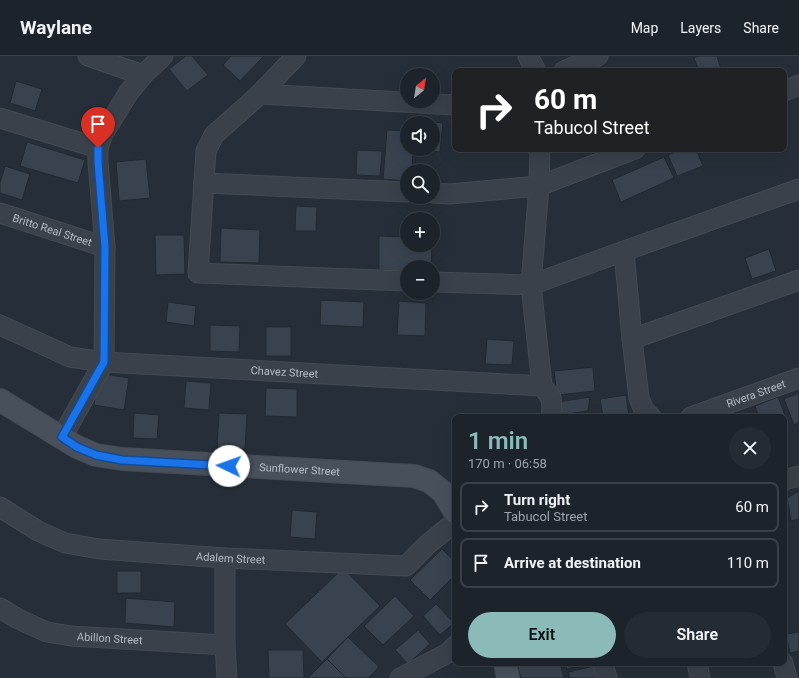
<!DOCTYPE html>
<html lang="en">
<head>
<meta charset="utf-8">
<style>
	:root { --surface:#1c232b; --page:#252b33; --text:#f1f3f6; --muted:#a0a4a9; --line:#3a4047; --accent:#8bbbb9 }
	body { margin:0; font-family:Roboto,sans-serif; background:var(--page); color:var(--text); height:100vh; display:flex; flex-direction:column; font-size:15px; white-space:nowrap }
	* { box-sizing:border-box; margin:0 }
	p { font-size:13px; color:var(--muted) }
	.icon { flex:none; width:22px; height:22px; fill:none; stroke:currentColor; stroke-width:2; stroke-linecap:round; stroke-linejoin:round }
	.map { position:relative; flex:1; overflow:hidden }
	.details { position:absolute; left:452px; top:358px; width:335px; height:252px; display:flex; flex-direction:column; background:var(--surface); border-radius:8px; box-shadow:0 4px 16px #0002,0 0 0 1px var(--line) }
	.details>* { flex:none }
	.top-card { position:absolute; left:452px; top:12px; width:335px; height:84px; border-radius:8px; box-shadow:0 4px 16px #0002,0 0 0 1px var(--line); background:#202124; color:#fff; overflow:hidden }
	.needle { width:26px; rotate:30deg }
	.fabs { position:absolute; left:400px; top:12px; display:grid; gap:8px }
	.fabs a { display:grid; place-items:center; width:40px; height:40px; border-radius:50%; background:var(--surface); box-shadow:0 4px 16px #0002,0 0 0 1px var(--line); font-size:20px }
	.pin { position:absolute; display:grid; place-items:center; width:34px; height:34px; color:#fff; margin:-41px -17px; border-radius:50% 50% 50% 0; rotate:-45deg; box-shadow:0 0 4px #0007 }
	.pin .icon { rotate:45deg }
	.me { position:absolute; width:44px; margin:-22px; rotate:273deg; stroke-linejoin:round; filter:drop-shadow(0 0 3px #0008) }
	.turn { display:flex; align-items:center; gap:14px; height:84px; padding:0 16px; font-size:18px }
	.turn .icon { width:52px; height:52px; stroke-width:2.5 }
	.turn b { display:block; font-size:28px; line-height:34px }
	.round { display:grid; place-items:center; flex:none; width:42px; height:42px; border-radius:21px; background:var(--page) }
	.head { display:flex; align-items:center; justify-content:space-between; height:68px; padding:0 16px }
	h1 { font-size:24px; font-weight:600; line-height:30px; color:var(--accent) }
	.button { display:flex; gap:8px; margin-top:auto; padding:8px 16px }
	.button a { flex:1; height:46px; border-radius:24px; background:var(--accent); color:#111; font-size:16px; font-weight:600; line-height:46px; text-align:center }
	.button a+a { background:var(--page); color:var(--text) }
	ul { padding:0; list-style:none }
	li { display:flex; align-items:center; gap:12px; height:50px; margin:0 8px 6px; padding:0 8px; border:2px solid var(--line); border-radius:8px }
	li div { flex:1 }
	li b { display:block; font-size:15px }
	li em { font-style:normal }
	header { display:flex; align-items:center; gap:24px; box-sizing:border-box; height:56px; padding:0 20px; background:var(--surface); border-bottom:1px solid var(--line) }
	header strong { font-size:19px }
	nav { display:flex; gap:22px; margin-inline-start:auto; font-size:14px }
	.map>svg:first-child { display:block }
</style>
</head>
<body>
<header>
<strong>Waylane</strong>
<nav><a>Map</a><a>Layers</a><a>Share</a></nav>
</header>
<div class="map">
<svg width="799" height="622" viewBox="0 0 799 622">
	<rect width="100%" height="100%" fill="#262f39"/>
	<g fill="#394350" stroke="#212831">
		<path d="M 186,0 L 192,0 L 208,19 L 187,35 L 169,13 Z"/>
		<path d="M 231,0 L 264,0 L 240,25 L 223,9 Z"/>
		<path d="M 699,0 L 717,0 L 721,13 L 717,15 L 699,15 L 694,2 Z"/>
		<path d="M 16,25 L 42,33 L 35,55 L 10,47 Z"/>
		<path d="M 416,64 L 443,67 L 440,96 L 413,94 L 433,93 L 433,67 L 416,67 Z"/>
		<path d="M 387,74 L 407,75 L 407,93 L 413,93 L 412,115 L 407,115 L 407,125 L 383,123 Z"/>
		<path d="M 27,86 L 85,104 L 78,127 L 20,110 Z"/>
		<path d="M 682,93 L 696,93 L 703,110 L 677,120 L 668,99 Z"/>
		<path d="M 357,94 L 382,95 L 380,120 L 356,119 Z"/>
		<path d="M 664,101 L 674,122 L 621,146 L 612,124 Z"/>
		<path d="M 146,103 L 150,142 L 119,145 L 116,106 Z"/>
		<path d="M 5,110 L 30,118 L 22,144 L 0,137 L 0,127 Z"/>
		<path d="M 296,150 L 317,151 L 316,175 L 295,175 Z"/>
		<path d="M 221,172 L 260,174 L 259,207 L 220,206 Z"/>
		<path d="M 155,179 L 184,179 L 185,218 L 156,219 Z"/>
		<path d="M 379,180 L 407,181 L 407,189 L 432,189 L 431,211 L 407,211 L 407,215 L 379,214 Z"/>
		<path d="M 769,193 L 776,215 L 752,223 L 745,202 Z"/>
		<path d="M 321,244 L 364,246 L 363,271 L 320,269 Z"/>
		<path d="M 399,245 L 426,247 L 425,280 L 397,279 Z"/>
		<path d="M 168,246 L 196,250 L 194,270 L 166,266 Z"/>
		<path d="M 210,269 L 240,270 L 239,296 L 210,295 Z"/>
		<rect x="266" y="271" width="25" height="29"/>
		<path d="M 487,283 L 514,285 L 512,309 L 485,308 Z"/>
		<path d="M 593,311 L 595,335 L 557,339 L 554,315 Z"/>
		<path d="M 98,317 L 129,322 L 124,354 L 94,349 Z"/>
		<path d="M 186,325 L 211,327 L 209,354 L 184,352 Z"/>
		<path d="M 266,332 L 297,333 L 297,361 L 265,360 Z"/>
		<path d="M 799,337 L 799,366 L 794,369 L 784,343 Z"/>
		<path d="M 626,339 L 629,361 L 603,361 L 600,343 Z"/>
		<path d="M 590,341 L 588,355 L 560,359 L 558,346 Z"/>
		<path d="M 778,341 L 788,367 L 784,368 L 784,361 L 759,361 L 755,350 Z"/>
		<path d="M 134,357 L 159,359 L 157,383 L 133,382 Z"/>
		<path d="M 219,357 L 247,358 L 245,393 L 217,391 Z"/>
		<path d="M 799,435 L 799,463 L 791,465 L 787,442 Z"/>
		<path d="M 784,447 L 785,447 L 789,465 L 784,467 Z"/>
		<path d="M 292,454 L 317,456 L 315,483 L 290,481 Z"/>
		<path d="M 442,493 L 455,506 L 455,519 L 430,544 L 410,524 Z"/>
		<path d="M 343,512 L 380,550 L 322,606 L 285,568 Z"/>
		<rect x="117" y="515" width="24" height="22"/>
		<path d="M 395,540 L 414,560 L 383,589 L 364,570 Z"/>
		<path d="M 126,542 L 175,546 L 174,571 L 125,567 Z"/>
		<path d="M 436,548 L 454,567 L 440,579 L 423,560 Z"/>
		<path d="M 418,574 L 430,588 L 408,608 L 395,594 Z"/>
		<path d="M 799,576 L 799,595 L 790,597 L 786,578 Z"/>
		<path d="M 348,581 L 379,611 L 368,622 L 346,622 L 327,603 Z"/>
		<path d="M 268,594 L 303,594 L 304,622 L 269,622 Z"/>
		<path d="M 327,603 L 346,622 L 308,622 Z"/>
		<path d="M 524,607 L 560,607 L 564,622 L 521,622 L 517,609 Z"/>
		<path d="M 565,607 L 591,607 L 567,613 Z"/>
		<path d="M 594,610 L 597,622 L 570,622 L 568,616 Z"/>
	</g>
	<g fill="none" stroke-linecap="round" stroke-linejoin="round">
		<defs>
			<g id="minor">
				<path d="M 88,0 L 143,19"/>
				<path d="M 296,0 L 260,38 L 214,79 L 206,95 L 198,217 L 407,225"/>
				<path d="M 528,0 L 536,15"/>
				<path d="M 564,15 L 598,0"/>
				<path d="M 784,35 L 799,29"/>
				<path d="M 260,38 L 455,49"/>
				<path d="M 0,62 L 98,92"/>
				<path d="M 540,93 L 539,130 L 531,229 L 542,330"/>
				<path d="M 204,127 L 407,136"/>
				<path d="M 433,137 L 450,138 L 539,130 L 635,93"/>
				<path id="s1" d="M 0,157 L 105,191"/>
				<path d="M 624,195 L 632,283 L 639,342 L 644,354 L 651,361"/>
				<path d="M 433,226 L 531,229 L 624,195 L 799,133"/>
				<path id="s2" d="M 0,269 L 70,301 L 104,306 L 542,330 L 551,341 L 552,354 L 551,361"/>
				<path d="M 632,283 L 799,224"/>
				<path id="s3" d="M 691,361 L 799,322"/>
				<path d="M 62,381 L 104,306 L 105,191 L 98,106 L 98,92 L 103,78 L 129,36 L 143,19 L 163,0"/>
				<path d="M 784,424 L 799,420"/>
				<path id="s4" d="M 0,451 L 38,475 L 65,487 L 99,493 L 225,502 L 406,510 L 428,488 L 455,466"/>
				<path d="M 225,502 L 225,589 L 227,622"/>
				<path id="s5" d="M 0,552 L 18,563 L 47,576 L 71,580 L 225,589"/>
				<path d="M 603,607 L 607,622"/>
				<path d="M 697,607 L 700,622"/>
				<path d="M 783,607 L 787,622"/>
				<path d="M 400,622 L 448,597 L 455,590"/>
			</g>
			<g id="secondary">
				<path id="s6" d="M 0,344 L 77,391 L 96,399 L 122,403 L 414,420 L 429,425 L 443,436 L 455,456"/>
				<path d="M 505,607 L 508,622"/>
			</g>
		</defs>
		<use href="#minor" stroke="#434a53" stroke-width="21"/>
		<use href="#secondary" stroke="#434a53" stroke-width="24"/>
		<use href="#minor" stroke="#3a414a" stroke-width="19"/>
		<use href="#secondary" stroke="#48505c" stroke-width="22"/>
	</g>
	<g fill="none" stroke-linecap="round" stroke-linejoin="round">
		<defs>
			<path id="route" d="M 98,92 L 98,106 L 105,191 L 104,306 L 62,381 L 77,391 L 96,399 L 122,404 L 229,410"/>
		</defs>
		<use href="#route" stroke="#114b97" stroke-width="10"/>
		<use href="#route" stroke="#1a73e8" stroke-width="7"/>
	</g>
	<g text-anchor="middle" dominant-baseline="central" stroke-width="4" stroke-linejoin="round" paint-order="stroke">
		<g font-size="11" fill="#b5bcc5" stroke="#1f262f">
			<text stroke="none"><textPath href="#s1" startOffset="55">Britto Real Street</textPath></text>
			<text stroke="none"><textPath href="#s2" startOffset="292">Chavez Street</textPath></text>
			<text stroke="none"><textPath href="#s3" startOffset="69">Rivera Street</textPath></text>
			<text stroke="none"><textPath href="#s6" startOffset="315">Sunflower Street</textPath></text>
			<text stroke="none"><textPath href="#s4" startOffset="241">Adalem Street</textPath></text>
			<text stroke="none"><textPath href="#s5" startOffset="116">Abillon Street</textPath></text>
		</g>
	</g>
</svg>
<div class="fabs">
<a><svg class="needle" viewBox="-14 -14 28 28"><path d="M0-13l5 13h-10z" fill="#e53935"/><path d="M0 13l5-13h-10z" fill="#a0a4a9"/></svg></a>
<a><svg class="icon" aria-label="sound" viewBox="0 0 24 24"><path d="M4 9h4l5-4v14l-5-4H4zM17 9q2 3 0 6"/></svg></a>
<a><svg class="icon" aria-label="search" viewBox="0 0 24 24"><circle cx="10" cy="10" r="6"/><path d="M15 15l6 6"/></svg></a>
<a>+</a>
<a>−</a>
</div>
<div class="pin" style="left:98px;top:92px;background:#d93025"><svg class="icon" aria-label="arrive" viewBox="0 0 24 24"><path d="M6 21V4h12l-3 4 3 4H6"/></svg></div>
<svg class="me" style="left:229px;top:410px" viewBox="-20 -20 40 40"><circle r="19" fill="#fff"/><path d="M0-13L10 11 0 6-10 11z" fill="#1a73e8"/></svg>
<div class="top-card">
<div class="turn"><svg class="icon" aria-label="right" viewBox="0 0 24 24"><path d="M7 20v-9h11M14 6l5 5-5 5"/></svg><div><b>60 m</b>Tabucol Street</div></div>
</div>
<section class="details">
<div class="head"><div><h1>1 min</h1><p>170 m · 06:58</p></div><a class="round"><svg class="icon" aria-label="close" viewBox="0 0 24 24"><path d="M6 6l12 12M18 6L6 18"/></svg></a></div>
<ul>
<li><svg class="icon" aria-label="right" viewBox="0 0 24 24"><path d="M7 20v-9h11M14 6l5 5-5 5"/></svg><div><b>Turn right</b><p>Tabucol Street</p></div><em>60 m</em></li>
<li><svg class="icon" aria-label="arrive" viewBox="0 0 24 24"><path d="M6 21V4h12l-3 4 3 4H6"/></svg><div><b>Arrive at destination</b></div><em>110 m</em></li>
</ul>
<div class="button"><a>Exit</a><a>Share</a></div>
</section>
</div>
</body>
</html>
